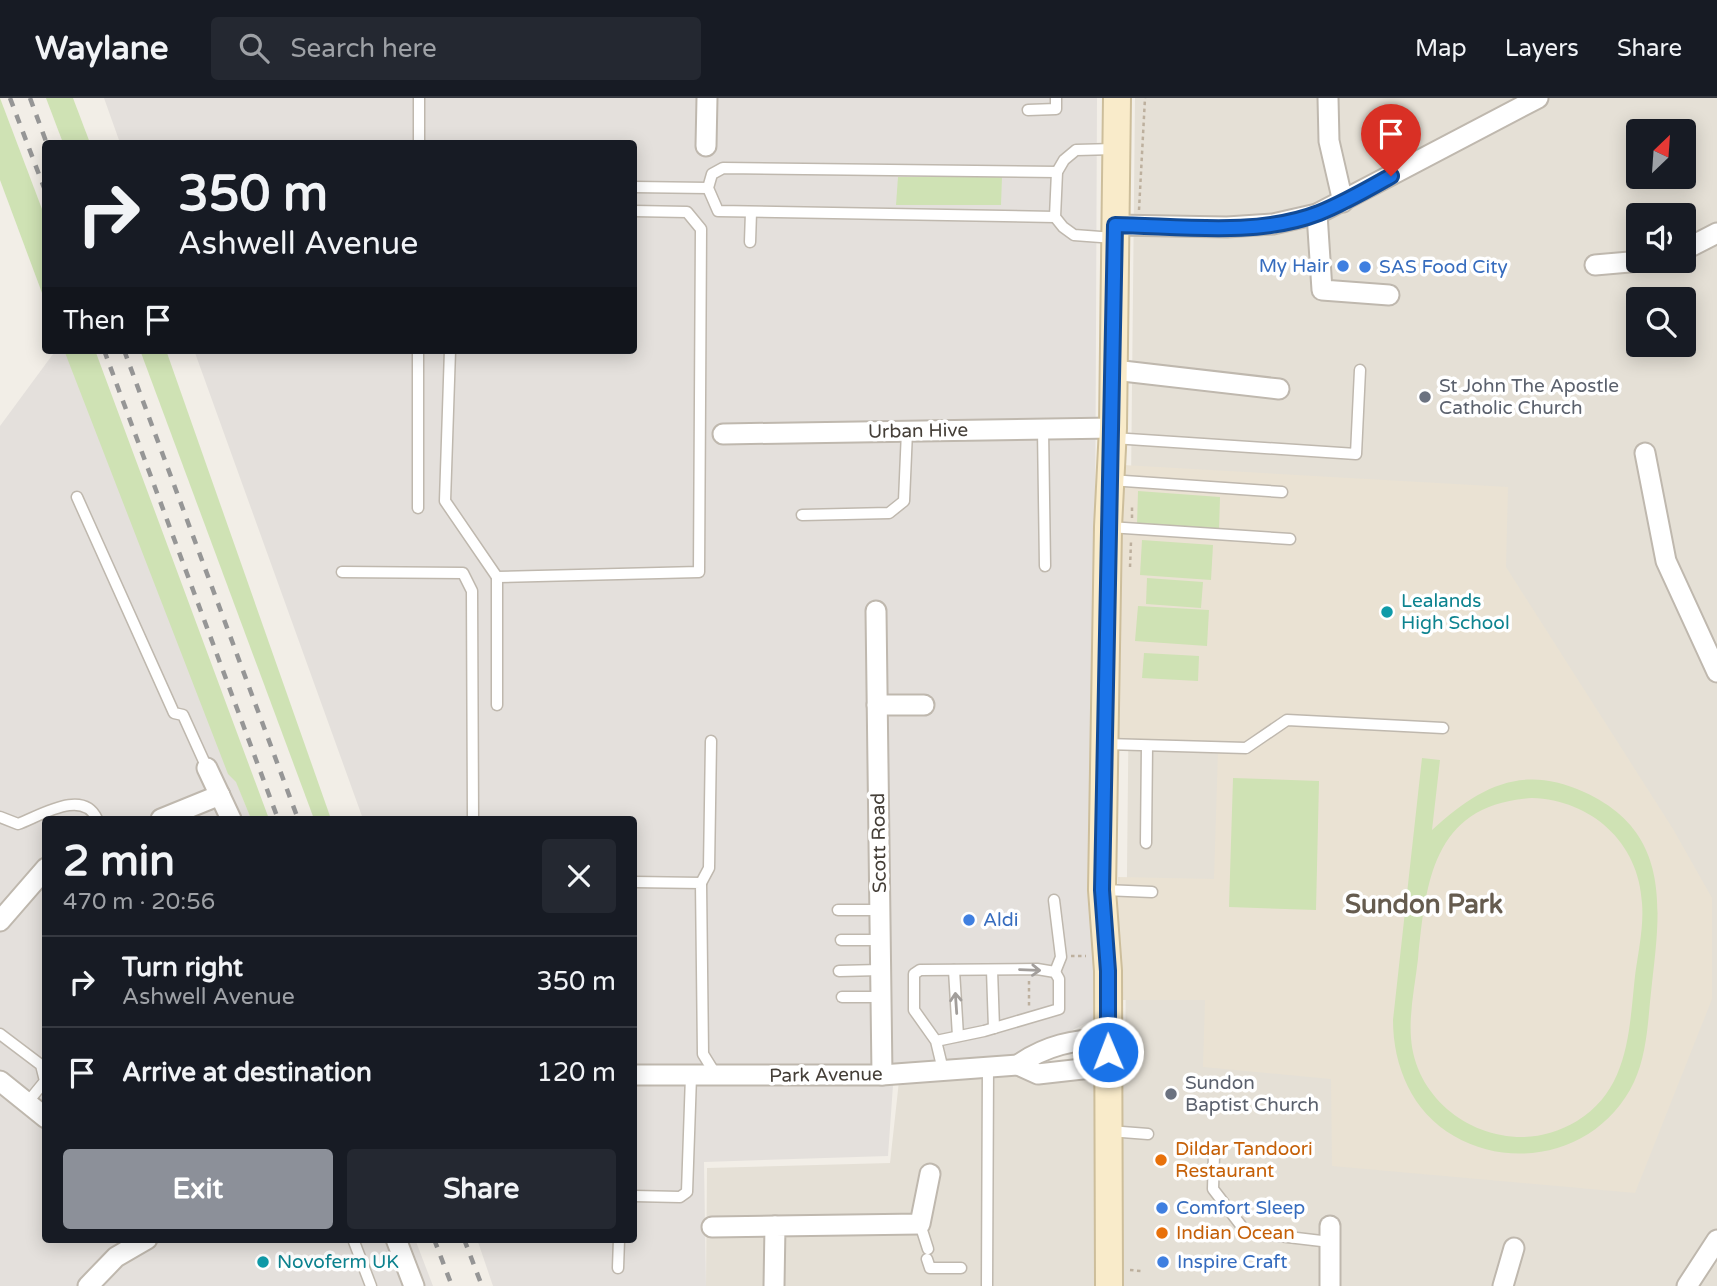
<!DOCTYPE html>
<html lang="en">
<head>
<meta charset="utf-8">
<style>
	:root { --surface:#171b24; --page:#242831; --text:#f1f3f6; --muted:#9ea1a6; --line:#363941; --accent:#8c9099 }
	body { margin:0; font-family:"Varela Round",sans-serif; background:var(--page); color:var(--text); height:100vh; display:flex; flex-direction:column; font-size:26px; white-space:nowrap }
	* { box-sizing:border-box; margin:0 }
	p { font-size:23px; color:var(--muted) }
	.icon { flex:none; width:38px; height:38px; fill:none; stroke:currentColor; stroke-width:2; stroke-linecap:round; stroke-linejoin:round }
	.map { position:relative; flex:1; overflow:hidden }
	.details { position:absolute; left:42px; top:718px; width:595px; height:427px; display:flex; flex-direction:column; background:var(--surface); border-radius:7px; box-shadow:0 4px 18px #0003 }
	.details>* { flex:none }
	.banner { position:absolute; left:42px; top:42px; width:595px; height:214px; border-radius:7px; box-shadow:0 4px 18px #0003; background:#171b24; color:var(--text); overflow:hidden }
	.needle { width:46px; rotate:25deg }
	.tools { position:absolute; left:1626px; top:21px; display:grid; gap:14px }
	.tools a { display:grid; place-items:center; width:70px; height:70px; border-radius:7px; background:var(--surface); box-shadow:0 4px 18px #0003; font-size:35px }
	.pin { position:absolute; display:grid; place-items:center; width:60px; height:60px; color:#fff; margin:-72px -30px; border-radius:50% 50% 50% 0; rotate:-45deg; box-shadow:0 0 7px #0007 }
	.pin .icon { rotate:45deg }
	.me { position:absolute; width:77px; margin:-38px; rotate:359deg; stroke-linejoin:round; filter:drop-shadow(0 0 5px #0008) }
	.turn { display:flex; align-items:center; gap:24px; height:147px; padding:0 21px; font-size:32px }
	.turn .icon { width:91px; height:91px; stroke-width:2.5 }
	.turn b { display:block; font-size:49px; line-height:60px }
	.then { display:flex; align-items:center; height:66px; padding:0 21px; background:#0003; gap:14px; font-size:26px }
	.round { display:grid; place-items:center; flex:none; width:74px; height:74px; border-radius:7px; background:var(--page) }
	.overview { display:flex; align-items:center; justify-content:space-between; height:119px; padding:0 21px }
	h1 { font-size:42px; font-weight:700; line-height:52px }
	.cta { display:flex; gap:14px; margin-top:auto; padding:14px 21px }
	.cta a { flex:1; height:80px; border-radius:7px; background:var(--accent); color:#fff; font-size:28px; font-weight:700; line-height:80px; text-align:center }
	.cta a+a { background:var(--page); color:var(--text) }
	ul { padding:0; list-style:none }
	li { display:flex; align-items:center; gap:21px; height:91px; padding:0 21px; border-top:2px solid var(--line) }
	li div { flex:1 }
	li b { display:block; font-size:26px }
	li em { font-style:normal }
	header { display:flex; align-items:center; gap:42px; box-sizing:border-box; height:98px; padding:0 35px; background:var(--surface); border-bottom:2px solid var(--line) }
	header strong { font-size:33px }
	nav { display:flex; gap:38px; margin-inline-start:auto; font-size:24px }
	.search { width:490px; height:63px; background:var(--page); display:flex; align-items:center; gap:18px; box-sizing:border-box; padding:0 24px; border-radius:7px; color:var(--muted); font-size:26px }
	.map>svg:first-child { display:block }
</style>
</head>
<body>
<header>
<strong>Waylane</strong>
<div class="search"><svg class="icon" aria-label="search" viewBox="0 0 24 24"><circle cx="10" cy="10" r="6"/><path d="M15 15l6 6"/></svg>Search here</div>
<nav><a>Map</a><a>Layers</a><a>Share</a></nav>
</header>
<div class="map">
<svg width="1717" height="1188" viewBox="0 0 1717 1188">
	<rect width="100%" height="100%" fill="#f2eee7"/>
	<path fill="#e5e0d6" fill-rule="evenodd" d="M 1135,0 L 1717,0 L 1717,1188 L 706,1188 L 707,1070 L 890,1065 L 899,983 L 1125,968 ZM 1638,33 L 1684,33 L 1684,79 L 1638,79 ZM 1638,117 L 1684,117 L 1684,163 L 1638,163 ZM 1638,201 L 1684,201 L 1684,247 L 1638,247 Z"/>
	<g fill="#e4e0dc">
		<path d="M 104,0 L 1097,0 L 1093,922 L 1017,959 L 894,973 L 888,1058 L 704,1064 L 706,1188 L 493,1188 L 477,1141 L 634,1141 L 634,721 L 363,721 L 194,252 L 634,252 L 634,46 L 120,45 Z"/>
		<path d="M 56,252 L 68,252 L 251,721 L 46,721 L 46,1141 L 415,1141 L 433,1188 L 0,1188 L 0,328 Z"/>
	</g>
	<path fill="#eae2d3" d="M 1123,367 L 1508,389 L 1506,469 L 1673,731 L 1712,800 L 1712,901 L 1635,1095 L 1332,1068 L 1331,981 L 1203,969 L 1205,902 L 1118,902 L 1118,779 L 1214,781 L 1218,653 L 1116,649 Z"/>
	<g fill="#cfe2b4" fill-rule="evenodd">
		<path d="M 0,0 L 45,119 L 45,203 L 0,82 Z"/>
		<path d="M 46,0 L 73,0 L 90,45 L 63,45 Z"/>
		<path d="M 898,79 L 1002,79 L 1001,107 L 896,107 Z"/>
		<path d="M 64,252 L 95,252 L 269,721 L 251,721 L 236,684 L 228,676 Z"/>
		<path d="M 140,252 L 166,252 L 331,721 L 314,721 Z"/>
		<path d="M 1138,393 L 1220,399 L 1219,432 L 1137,427 Z"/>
		<path d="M 1142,442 L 1213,447 L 1211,482 L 1140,477 Z"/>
		<path d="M 1147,480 L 1203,484 L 1201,510 L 1146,506 Z"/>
		<path d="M 1138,508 L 1209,512 L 1207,548 L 1135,543 Z"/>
		<path d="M 1144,555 L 1199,558 L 1198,583 L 1142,580 Z"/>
		<path d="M 1422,660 L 1440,662 L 1432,732 C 1478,690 1521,665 1584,694 C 1670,733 1661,807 1652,885 C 1648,918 1648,954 1634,984 C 1602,1052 1518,1075 1454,1038 C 1412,1014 1393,968 1393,922 ZM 1532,700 C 1591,702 1639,744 1642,805 C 1644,829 1638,855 1635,878 C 1629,933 1629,991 1577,1023 C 1560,1033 1541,1039 1522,1039 C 1466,1039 1415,997 1411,940 C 1409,914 1415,887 1418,861 C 1426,783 1433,706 1532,700 Z"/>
		<path d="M 1233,680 L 1319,683 L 1316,812 L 1229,809 Z"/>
	</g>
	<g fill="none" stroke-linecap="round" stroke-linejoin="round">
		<defs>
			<g id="lane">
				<path d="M 1028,12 L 1056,11 L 1056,0"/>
				<path d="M 419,46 L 419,0"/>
				<path d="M 634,89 L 708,90"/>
				<path d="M 1055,119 L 718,113 L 708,90 L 712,76 L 723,70 L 1057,74"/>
				<path d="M 1114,140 L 1074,137 L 1063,129 L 1055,119 L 1057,74 L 1064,62 L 1076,52 L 1115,51"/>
				<path d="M 750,144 L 751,114"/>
				<path d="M 450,252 L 445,403 L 497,479 L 699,474 L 701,131 L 687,114 L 634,113"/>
				<path d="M 1043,331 L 1045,468"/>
				<path d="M 1113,340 L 1356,356 L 1360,272"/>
				<path d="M 1110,382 L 1282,394"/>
				<path d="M 77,399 L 174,615 L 183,617 L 207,670"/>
				<path d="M 418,410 L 418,252"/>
				<path d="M 802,417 L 889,415 L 904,403 L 907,333"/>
				<path d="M 1109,429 L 1290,441"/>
				<path d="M 342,474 L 463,475 L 472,493 L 473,721"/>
				<path d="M 497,479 L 497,607"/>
				<path d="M 1106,646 L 1246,650 L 1287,622 L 1443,630"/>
				<path d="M 0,719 L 18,726 C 40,718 83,690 97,721"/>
				<path d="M 1146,745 L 1147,648"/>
				<path d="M 634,784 L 701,785 L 703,956 L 716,977"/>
				<path d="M 701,785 L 709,770 L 711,643"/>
				<path d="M 1104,792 L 1152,794"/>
				<path d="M 1054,802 L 1061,859 L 1055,874"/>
				<path d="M 838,812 L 880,812"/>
				<path d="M 841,842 L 880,842"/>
				<path d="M 954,872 L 958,938"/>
				<path d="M 992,872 L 994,930"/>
				<path d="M 839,873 L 880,872"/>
				<path d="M 842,899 L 881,899"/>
				<path d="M 0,936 L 41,967 L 45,983 L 27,1005"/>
				<path d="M 936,943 L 984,933 L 1059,911 L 1059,881 L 1055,874 L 1037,871 L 920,872 L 914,876 L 914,912 L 936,943 L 943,972"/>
				<path d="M 1109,1033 L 1148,1036"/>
				<path d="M 1214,1056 L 1213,1091 L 1246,1134 L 1330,1144"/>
				<path d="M 634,1098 L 680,1099 L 687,1094 L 691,978"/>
				<path d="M 920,1126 L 928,1151"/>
				<path d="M 353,1141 L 371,1188"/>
				<path d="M 927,1161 L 930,1170 L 961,1170"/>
				<path d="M 618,1170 L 619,1141"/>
				<path d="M 987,1188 L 988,968"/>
			</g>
			<g id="street">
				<path d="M 1328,0 L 1329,43 L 1343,104"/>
				<path d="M 706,48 L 707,0"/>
				<path d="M 1317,116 L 1322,192 L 1389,197"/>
				<path d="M 1115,127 L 1227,129 L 1273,126 L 1317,116 L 1538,0"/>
				<path d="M 1684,152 L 1717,135"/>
				<path d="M 1595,167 L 1641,163"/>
				<path d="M 1114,272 L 1279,291"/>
				<path d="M 723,336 L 1113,330"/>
				<path d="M 1645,355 L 1666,463 L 1717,574"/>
				<path d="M 876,513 L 882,977"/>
				<path d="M 877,607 L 924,607"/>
				<path d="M 207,670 L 231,721"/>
				<path d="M 161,721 L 220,697"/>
				<path d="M 0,823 L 46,770"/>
				<path d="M 1018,967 C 1046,947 1074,942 1107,940"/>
				<path d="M 634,977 L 882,977 L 1018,967 L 1038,976 L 1109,968"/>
				<path d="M 0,983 L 46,1020"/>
				<path d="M 712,1129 L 775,1128"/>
				<path d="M 396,1141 L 414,1188"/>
				<path d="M 88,1188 L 116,1159 L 147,1141"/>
				<path d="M 774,1188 L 775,1128 L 920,1126 L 930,1076"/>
				<path d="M 1330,1188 L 1330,1128"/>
				<path d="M 1503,1188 L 1514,1150"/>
				<path d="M 1687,1188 L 1717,1142"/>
			</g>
			<path id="secondary" d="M 1109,1188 L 1108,873 L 1102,792 L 1108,429 L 1113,330 L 1117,0"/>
		</defs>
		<use href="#lane" stroke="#bfb8ae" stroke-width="13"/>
		<use href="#street" stroke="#bfb8ae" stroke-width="23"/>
		<use href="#secondary" stroke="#cdbe9b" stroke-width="30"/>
		<g stroke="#bdb09e" stroke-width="2.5" stroke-dasharray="3.5 3.5" stroke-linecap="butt">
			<path d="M 1139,112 L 1145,0"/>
			<path d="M 1132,420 L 1132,406"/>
			<path d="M 1130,469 L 1131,444"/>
			<path d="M 1071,858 L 1086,858"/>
			<path d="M 1029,883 L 1029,908"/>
			<path d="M 1130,1172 L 1141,1173"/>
		</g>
		<use href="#lane" stroke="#fff" stroke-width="10"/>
		<use href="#street" stroke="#fff" stroke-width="19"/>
		<use href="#secondary" stroke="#f9ebca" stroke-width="26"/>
		<g stroke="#969696" stroke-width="4.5" stroke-dasharray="9 9" stroke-linecap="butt">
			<path d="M 10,0 L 46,95"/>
			<path d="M 30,0 L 47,46"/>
			<path d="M 104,252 L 278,721"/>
			<path d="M 124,252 L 298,721"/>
			<path d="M 434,1141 L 452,1188"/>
			<path d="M 464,1141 L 482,1188"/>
		</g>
	</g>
	<defs><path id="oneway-shaft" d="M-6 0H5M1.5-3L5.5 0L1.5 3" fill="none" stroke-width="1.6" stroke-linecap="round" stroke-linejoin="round" transform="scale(1.75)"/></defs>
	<g stroke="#a29e9b">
		<use href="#oneway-shaft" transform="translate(1030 872) rotate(2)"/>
		<use href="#oneway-shaft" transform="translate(956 905) rotate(-94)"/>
	</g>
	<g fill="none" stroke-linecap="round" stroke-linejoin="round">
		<defs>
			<path id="route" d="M 1108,954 L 1108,873 L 1102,792 L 1115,127 C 1180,128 1257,139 1319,115 C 1344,105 1368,91 1391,78"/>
		</defs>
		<use href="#route" stroke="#114b97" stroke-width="18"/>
		<use href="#route" stroke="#1a73e8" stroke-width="12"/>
	</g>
	<g fill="#3f7fe0" stroke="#fff" stroke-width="2.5">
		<circle cx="1343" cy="168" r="7"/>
		<circle cx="1365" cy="169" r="7"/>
		<circle cx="969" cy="822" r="7"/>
		<circle cx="1162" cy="1110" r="7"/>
		<circle cx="1163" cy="1164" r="7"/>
	</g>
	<g fill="#6b7280" stroke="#fff" stroke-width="2.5">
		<circle cx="1425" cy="299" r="7"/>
		<circle cx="1171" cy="996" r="7"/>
	</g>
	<g fill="#0f9aa8" stroke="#fff" stroke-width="2.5">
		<circle cx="1387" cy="514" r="7"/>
		<circle cx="263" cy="1164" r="7"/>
	</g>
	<g fill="#e8710a" stroke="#fff" stroke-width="2.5">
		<circle cx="1161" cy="1062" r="7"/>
		<circle cx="1162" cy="1135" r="7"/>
	</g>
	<g text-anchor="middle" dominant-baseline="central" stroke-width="7" stroke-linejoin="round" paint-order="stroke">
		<g font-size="19" fill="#366cbe" stroke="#fff" text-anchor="start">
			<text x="1329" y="168" text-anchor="end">My Hair</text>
			<text x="1379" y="169">SAS Food City</text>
			<text x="983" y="822">Aldi</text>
			<text x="1176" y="1110">Comfort Sleep</text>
			<text x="1177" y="1164">Inspire Craft</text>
		</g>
		<g font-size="19" fill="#5b616d" stroke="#fff" text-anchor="start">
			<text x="1439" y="288">St John The Apostle<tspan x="1439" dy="22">Catholic Church</tspan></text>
			<text x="1185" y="985">Sundon<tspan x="1185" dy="22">Baptist Church</tspan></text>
		</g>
		<g font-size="19" fill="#443e37" stroke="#fff">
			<text transform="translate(918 333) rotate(-1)">Urban Hive</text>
			<text transform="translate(879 745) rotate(-91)">Scott Road</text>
			<text transform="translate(826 977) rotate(-1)">Park Avenue</text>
		</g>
		<g font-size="19" fill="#0d838f" stroke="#fff" text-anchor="start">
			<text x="1401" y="503">Lealands<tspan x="1401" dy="22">High School</tspan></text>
			<text x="277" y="1164">Novoferm UK</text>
		</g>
		<g font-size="19" fill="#c56008" stroke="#fff" text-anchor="start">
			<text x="1175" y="1051">Dildar Tandoori<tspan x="1175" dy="22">Restaurant</tspan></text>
			<text x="1176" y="1135">Indian Ocean</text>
		</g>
		<g font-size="26" font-weight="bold" fill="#665c4f" stroke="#fff">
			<text x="1424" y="806">Sundon Park</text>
		</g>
	</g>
</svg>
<div class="tools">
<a><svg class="needle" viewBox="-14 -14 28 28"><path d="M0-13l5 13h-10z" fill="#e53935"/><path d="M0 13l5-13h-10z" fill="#9ea1a6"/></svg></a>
<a><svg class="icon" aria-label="sound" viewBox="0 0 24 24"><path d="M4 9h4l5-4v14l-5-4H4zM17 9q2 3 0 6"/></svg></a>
<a><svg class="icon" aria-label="search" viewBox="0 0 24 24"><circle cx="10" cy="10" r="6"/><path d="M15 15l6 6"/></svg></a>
</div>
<div class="pin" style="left:1391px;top:78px;background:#d93025"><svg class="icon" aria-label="arrive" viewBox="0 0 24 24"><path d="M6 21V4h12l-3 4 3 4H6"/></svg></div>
<svg class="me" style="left:1108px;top:954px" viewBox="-20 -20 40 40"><circle r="17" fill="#1a73e8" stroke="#fff" stroke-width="3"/><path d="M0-11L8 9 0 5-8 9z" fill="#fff"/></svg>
<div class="banner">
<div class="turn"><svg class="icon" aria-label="right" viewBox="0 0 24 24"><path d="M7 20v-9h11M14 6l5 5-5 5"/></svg><div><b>350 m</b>Ashwell Avenue</div></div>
<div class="then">Then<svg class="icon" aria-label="arrive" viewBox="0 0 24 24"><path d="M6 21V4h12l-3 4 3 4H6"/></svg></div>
</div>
<section class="details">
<div class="overview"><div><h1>2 min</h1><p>470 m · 20:56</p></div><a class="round"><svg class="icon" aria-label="close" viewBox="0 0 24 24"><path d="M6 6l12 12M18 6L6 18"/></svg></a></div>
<ul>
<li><svg class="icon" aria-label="right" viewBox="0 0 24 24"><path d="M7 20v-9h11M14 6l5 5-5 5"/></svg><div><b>Turn right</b><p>Ashwell Avenue</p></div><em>350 m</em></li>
<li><svg class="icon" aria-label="arrive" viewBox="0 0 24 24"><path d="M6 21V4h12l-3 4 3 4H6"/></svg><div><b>Arrive at destination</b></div><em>120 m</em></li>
</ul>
<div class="cta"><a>Exit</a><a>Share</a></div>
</section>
</div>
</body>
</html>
